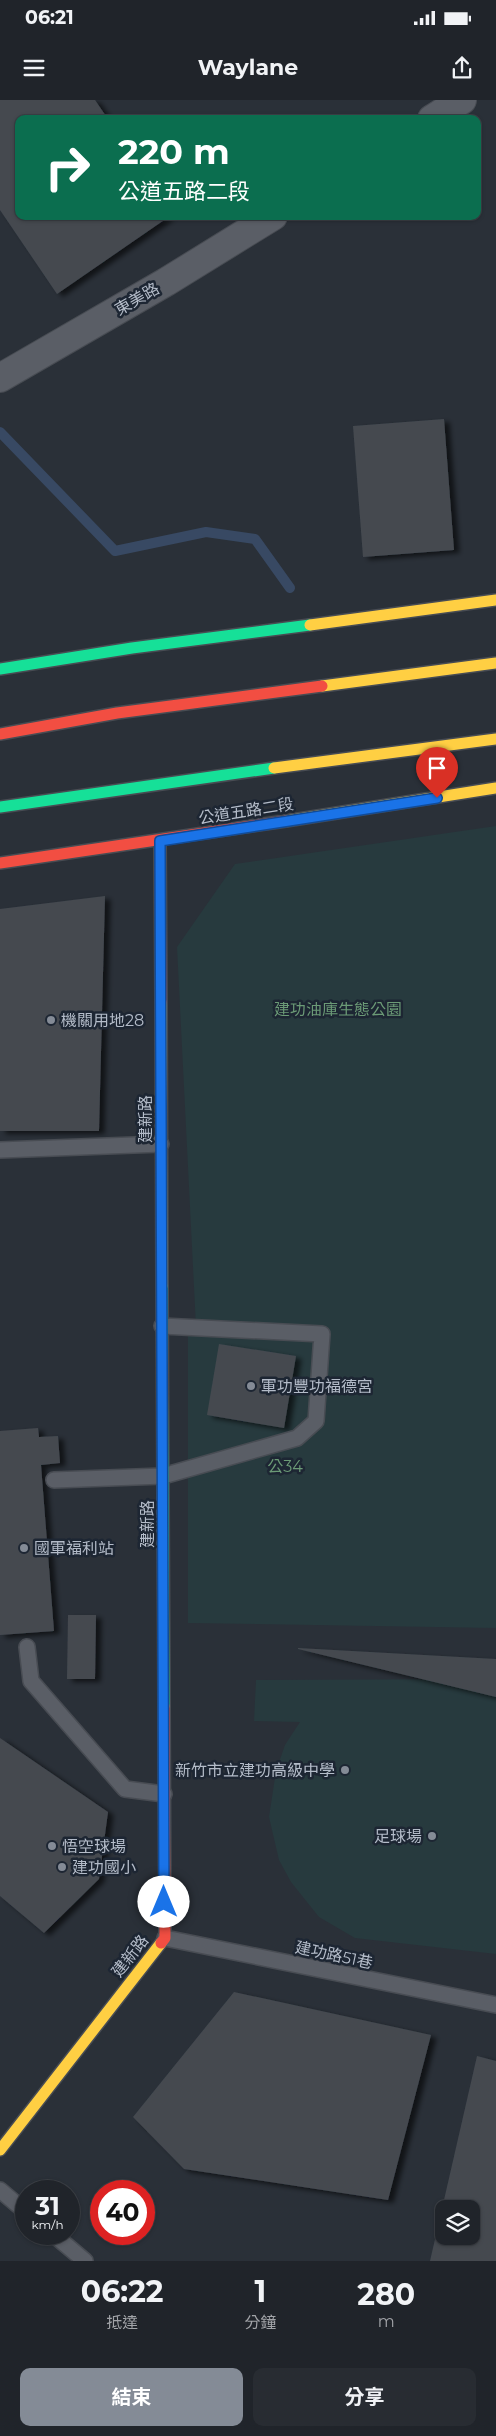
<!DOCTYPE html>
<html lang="zh-TW">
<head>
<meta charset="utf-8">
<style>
	:root { --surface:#20242a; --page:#282c32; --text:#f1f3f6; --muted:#a2a4a8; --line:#3d4147; --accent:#848b96 }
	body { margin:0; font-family:Montserrat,"Noto Sans TC",sans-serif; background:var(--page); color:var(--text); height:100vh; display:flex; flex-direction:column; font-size:19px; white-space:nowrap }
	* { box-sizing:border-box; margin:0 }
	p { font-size:16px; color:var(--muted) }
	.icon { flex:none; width:28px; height:28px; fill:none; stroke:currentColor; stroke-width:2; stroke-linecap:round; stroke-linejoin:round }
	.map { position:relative; height:2161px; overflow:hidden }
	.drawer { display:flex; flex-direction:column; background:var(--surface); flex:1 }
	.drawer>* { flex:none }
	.banner { position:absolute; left:15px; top:15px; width:466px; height:105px; border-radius:10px; box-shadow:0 1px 4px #0004,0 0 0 1px var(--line); background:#0b6e4f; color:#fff; overflow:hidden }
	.fabs { position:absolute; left:435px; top:2100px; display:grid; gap:10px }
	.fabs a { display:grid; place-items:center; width:45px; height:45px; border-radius:10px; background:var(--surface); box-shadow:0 1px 4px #0004,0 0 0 1px var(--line); font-size:25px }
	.speed { position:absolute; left:15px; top:2080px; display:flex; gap:10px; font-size:25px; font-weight:700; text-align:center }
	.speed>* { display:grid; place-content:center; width:65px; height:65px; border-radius:50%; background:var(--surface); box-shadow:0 1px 4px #0004,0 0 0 1px var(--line); line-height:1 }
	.speed small { font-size:12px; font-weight:400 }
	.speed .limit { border:8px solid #d22; background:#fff; color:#111 }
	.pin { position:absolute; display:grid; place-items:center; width:42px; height:42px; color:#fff; margin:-51px -21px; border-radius:50% 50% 50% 0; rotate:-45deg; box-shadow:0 0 5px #0007 }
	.pin .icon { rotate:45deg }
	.me { position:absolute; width:55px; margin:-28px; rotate:0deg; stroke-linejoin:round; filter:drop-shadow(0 0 4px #0008) }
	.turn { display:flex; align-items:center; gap:18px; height:105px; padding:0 20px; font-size:22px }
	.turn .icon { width:65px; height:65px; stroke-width:2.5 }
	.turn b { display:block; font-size:35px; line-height:42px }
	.eta { display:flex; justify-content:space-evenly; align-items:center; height:85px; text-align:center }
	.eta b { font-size:30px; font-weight:700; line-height:35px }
	.button { display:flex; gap:10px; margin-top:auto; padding:10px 20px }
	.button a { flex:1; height:58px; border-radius:10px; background:var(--accent); color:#fff; font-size:20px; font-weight:700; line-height:58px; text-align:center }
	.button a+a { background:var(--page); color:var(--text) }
	.status { display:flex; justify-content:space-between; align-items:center; height:35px; padding:0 25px; background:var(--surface); direction:ltr }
	.status svg { height:14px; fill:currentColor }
	header { display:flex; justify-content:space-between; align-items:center; height:65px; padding:0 20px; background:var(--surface); font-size:22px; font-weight:700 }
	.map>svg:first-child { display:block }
</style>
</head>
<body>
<div class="status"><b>06:21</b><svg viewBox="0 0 49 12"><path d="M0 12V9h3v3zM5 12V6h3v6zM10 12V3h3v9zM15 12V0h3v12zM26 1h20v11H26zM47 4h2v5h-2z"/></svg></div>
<header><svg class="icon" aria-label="menu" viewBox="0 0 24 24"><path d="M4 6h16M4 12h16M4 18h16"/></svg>Waylane<svg class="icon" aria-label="share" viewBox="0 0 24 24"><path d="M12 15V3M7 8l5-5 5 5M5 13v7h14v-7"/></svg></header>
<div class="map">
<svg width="496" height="2161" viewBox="0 0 496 2161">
	<defs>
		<filter id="shadow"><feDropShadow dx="5.5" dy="3" stdDeviation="2.5" flood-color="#0009"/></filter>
	</defs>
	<rect width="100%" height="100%" fill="#2a3038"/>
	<g fill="#273a3e">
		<path d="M 496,726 L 496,1528 L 188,1523 L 188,1227 L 196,1227 L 177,847 L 235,764 Z"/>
		<path d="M 496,1579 L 496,1854 L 355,1838 L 319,1817 L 291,1782 L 279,1760 L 269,1717 L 276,1671 L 285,1645 L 300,1622 L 254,1621 L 256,1580 Z"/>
	</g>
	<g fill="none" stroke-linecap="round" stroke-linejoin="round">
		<path stroke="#384963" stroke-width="10" d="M 0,332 L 115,451 L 206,432 L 255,439 L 290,488"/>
	</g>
	<g fill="#444950" fill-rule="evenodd" filter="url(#shadow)">
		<path d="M 0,0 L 95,0 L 108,19 L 19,19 L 19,116 L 170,116 L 57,194 L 0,110 Z"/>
		<path d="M 444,319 L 454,450 L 363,457 L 353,326 Z"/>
		<path d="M 105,796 L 99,1031 L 0,1031 L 0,809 Z"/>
		<path d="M 219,1244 L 296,1256 L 284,1328 L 207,1315 Z"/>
		<path d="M 38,1328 L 39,1337 L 58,1336 L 60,1363 L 41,1365 L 54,1531 L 0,1535 L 0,1331 Z"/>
		<path d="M 68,1515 L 96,1515 L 95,1579 L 67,1579 Z"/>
		<path d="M 298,1548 L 496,1559 L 496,1597 L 298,1549 Z"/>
		<path d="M 0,1638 L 108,1712 L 99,1779 L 44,1833 L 0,1796 Z"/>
		<path d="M 234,1892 L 431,1935 L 388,2100 L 184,2069 L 133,2017 Z"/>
		<path d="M 477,1956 L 496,1961 L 496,2161 L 430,2161 ZM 444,2109 L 471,2109 L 471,2136 L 444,2136 Z"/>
	</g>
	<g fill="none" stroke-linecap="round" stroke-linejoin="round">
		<defs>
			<g id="lane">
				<path d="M 0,1050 L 161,1044"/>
				<path d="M 54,1380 L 163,1376 L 297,1338 L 316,1321 L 322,1234 L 162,1226"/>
				<path d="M 27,1547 L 31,1581 L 125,1689 L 164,1694"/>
				<path d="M 165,1838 L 496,1905"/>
				<path d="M 0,2090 L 26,2112"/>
				<path d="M 53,2134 L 85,2161"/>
			</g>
			<g id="street">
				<path d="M 432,19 L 462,0"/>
				<path d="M 0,278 L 166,182 L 273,116"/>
			</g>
			<g id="fast">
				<path d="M 0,569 L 132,548 L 310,525"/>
				<path d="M 0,707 L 274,668"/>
				<path d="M 162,1186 L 164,1606"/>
			</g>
			<g id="slow">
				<path d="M 310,525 L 496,500"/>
				<path d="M 322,586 L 496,563"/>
				<path d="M 274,668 L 496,639"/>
				<path d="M 286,721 L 496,688"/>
				<path d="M 161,902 L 162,1186"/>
				<path d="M 0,2050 L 161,1843"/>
			</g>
			<g id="jam">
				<path d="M 0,634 L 117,613 L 322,586"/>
				<path d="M 160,741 L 161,902"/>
				<path d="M 0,763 L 286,721"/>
				<path d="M 161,1843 L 165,1838 L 164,1606"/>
			</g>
		</defs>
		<use href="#lane" stroke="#484c53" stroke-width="18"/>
		<use href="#street" stroke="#484c53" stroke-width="30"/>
		<use href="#fast" stroke="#484c53" stroke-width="14"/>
		<use href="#slow" stroke="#484c53" stroke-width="14"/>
		<use href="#jam" stroke="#484c53" stroke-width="14"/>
		<use href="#lane" stroke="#5a5e66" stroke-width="15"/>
		<use href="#street" stroke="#5a5e66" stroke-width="28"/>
		<use href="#fast" stroke="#16e098" stroke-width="11"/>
		<use href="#slow" stroke="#ffcf43" stroke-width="11"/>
		<use href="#jam" stroke="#f24e42" stroke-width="11"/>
	</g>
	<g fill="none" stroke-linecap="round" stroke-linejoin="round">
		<defs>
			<path id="route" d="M 164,1802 L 160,741 L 437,698"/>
		</defs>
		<use href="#route" stroke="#114b97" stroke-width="12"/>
		<use href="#route" stroke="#1a73e8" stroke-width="9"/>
	</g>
	<g fill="#848b96" stroke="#1d2633" stroke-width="2">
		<circle cx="51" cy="920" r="5"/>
		<circle cx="251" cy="1286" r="5"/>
		<circle cx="24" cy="1448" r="5"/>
		<circle cx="345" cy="1670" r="5"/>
		<circle cx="432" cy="1736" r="5"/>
		<circle cx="52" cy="1746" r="5"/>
		<circle cx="62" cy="1767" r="5"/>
	</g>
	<g text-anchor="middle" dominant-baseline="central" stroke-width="5" stroke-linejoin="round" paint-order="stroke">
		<g font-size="16" fill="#b4bcc9" stroke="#1d2633">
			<text transform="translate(137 199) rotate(-30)">東美路</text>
			<text transform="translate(246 711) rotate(-9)">公道五路二段</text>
			<text transform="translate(145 1019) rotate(-90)">建新路</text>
			<text transform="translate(147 1424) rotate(-90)">建新路</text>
			<text transform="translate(334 1855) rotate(12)">建功路51巷</text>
			<text transform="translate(130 1856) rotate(-52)">建新路</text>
		</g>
		<g font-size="16" fill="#6b9a76" stroke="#1d2633">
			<text x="338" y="909">建功油庫生態公園</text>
			<text x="285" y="1366">公34</text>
		</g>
		<g font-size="16" fill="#b4bcc9" stroke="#1d2633" text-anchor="start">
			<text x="61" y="920">機關用地28</text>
			<text x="261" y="1286">軍功豐功福德宮</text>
			<text x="34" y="1448">國軍福利站</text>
			<text x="335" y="1670" text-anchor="end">新竹市立建功高級中學</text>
			<text x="422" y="1736" text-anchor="end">足球場</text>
			<text x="62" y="1746">悟空球場</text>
			<text x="72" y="1767">建功國小</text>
		</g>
	</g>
</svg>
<div class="fabs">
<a><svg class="icon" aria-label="layers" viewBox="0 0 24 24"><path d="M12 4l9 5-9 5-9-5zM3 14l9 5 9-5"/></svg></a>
</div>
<div class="speed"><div>31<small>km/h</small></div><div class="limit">40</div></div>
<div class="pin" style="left:437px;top:698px;background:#d93025"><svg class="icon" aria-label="arrive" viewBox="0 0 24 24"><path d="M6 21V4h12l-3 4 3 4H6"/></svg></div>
<svg class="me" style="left:164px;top:1802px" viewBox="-20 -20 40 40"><circle r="19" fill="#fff"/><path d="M0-13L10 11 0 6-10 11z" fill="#1a73e8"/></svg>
<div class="banner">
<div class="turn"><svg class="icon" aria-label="right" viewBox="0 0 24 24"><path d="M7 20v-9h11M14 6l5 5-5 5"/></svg><div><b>220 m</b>公道五路二段</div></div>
</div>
</div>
<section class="drawer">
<div class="eta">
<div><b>06:22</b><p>抵達</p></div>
<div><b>1</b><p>分鐘</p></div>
<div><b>280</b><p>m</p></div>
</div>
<div class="button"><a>結束</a><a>分享</a></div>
</section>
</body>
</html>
